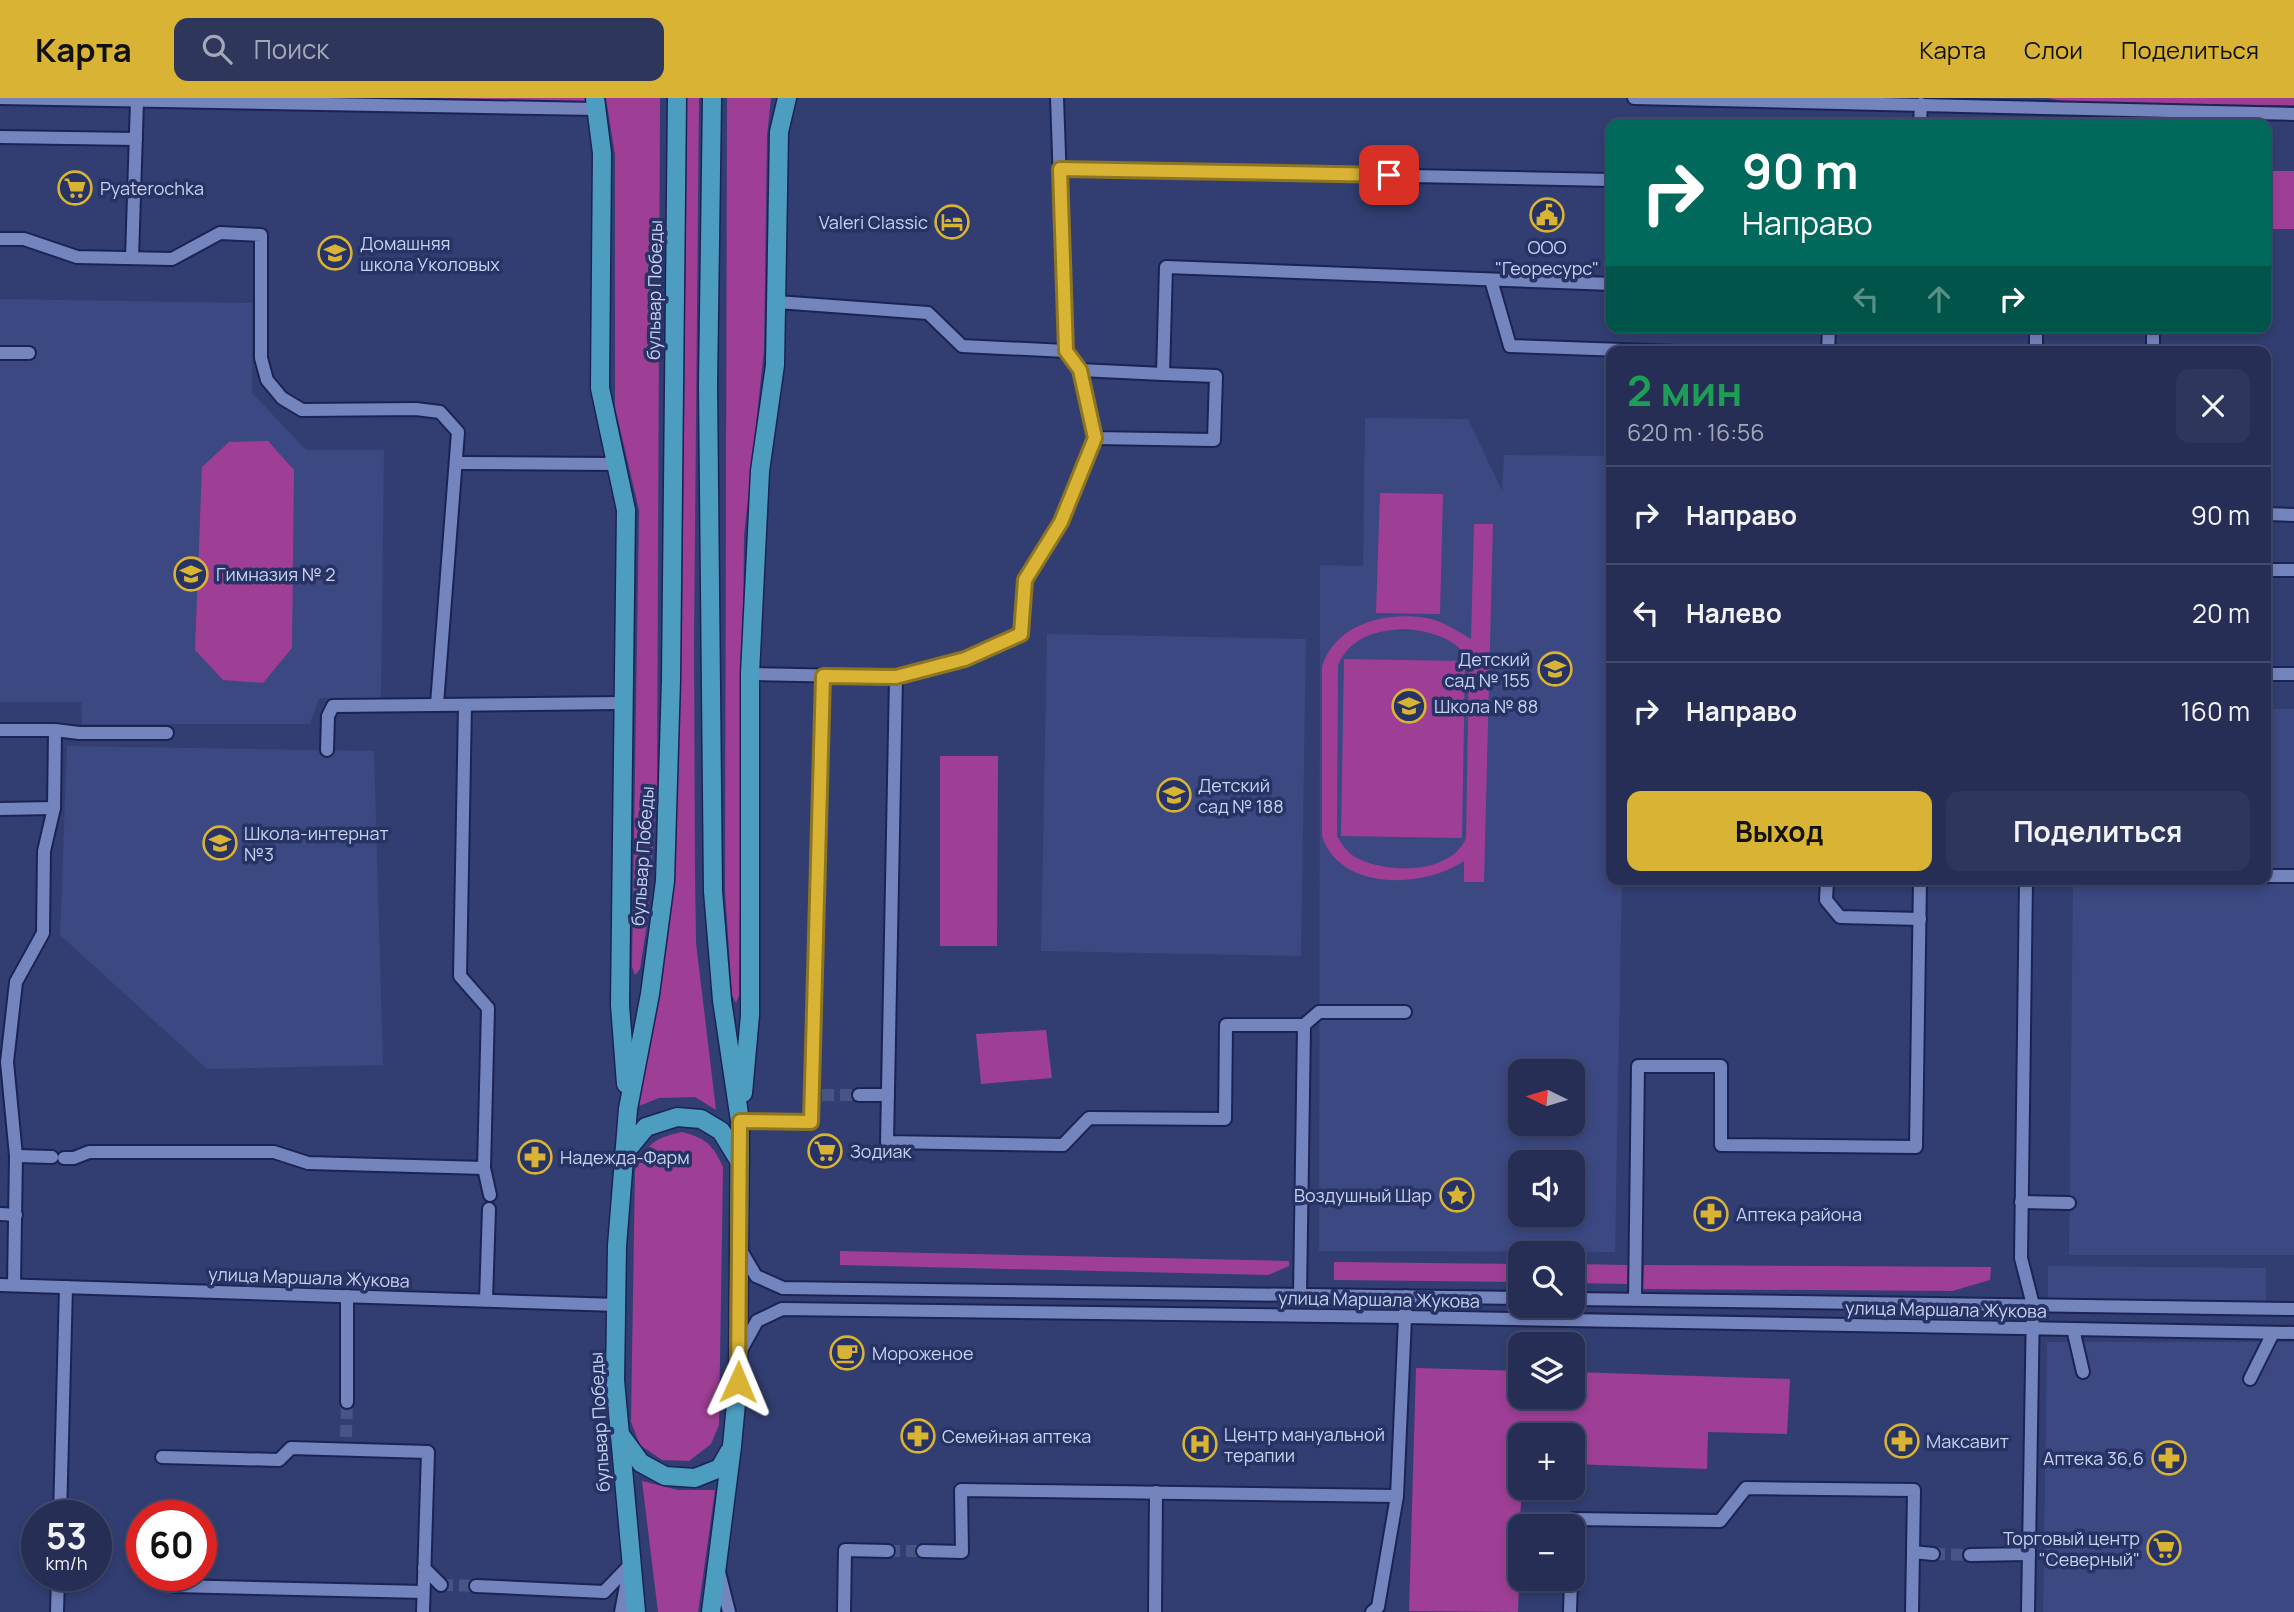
<!DOCTYPE html>
<html lang="ru">
<head>
<meta charset="utf-8">
<style>
	:root { --surface:#262e55; --page:#2e365b; --text:#f1f3f6; --muted:#a4a8b9; --line:#424a6c; --accent:#d9b434 }
	body { margin:0; font-family:Manrope,sans-serif; background:var(--page); color:var(--text); height:100vh; display:flex; flex-direction:column; font-size:26px; white-space:nowrap }
	* { box-sizing:border-box; margin:0 }
	p { font-size:23px; color:var(--muted) }
	.icon { flex:none; width:38px; height:38px; fill:none; stroke:currentColor; stroke-width:2; stroke-linecap:round; stroke-linejoin:round }
	.map { position:relative; flex:1; overflow:hidden }
	.side { position:absolute; left:1606px; top:248px; width:665px; height:539px; display:flex; flex-direction:column; background:var(--surface); border-radius:14px; box-shadow:0 4px 10px #0003,0 0 0 2px var(--line) }
	.side>* { flex:none }
	.top-card { position:absolute; left:1606px; top:21px; width:665px; height:214px; border-radius:14px; box-shadow:0 4px 10px #0003,0 0 0 2px var(--line); background:#00695c; color:#fff; overflow:hidden }
	.needle { width:46px; rotate:275deg }
	.tools { position:absolute; left:1508px; top:961px; display:grid; gap:14px }
	.tools a { display:grid; place-items:center; width:77px; height:77px; border-radius:14px; background:var(--surface); box-shadow:0 4px 10px #0003,0 0 0 2px var(--line); font-size:35px }
	.speed { position:absolute; left:21px; top:1402px; display:flex; gap:14px; font-size:35px; font-weight:700; text-align:center }
	.speed>* { display:grid; place-content:center; width:91px; height:91px; border-radius:50%; background:var(--surface); box-shadow:0 4px 10px #0003,0 0 0 2px var(--line); line-height:1 }
	.speed small { font-size:18px; font-weight:400 }
	.speed .limit { border:10px solid #d22; background:#fff; color:#111 }
	.pin { position:absolute; display:grid; place-items:center; width:60px; height:60px; color:#fff; margin:-30px; border-radius:14px; box-shadow:0 4px 10px #0006 }
	.me { position:absolute; width:77px; margin:-38px; rotate:1deg; stroke-linejoin:round; filter:drop-shadow(0 0 5px #0008) }
	.turn { display:flex; align-items:center; gap:24px; height:147px; padding:0 21px; font-size:32px }
	.turn .icon { width:91px; height:91px; stroke-width:2.5 }
	.turn b { display:block; font-size:49px; line-height:60px }
	.lanes { display:flex; align-items:center; height:66px; padding:0 21px; background:#0003; justify-content:center; gap:35px; direction:ltr }
	.lanes .off { opacity:.35 }
	.round { display:grid; place-items:center; flex:none; width:74px; height:74px; border-radius:14px; background:var(--page) }
	.overview { display:flex; align-items:center; justify-content:space-between; height:119px; padding:0 21px }
	h1 { font-size:42px; font-weight:700; line-height:52px; color:#1e9e55 }
	.action { display:flex; gap:14px; margin-top:auto; padding:14px 21px }
	.action a { flex:1; height:80px; border-radius:14px; background:var(--accent); color:#111; font-size:28px; font-weight:700; line-height:80px; text-align:center }
	.action a+a { background:var(--page); color:var(--text) }
	ul { padding:0; list-style:none }
	li { display:flex; align-items:center; gap:21px; height:98px; padding:0 21px; border-top:2px solid var(--line) }
	li div { flex:1 }
	li b { display:block; font-size:26px }
	li em { font-style:normal }
	header { display:flex; align-items:center; gap:42px; box-sizing:border-box; height:98px; padding:0 35px; background:var(--accent); color:#111 }
	header strong { font-size:33px }
	nav { display:flex; gap:38px; margin-inline-start:auto; font-size:24px }
	.search { width:490px; height:63px; background:var(--page); display:flex; align-items:center; gap:18px; box-sizing:border-box; padding:0 24px; border-radius:14px; color:var(--muted); font-size:26px }
	.map>svg:first-child { display:block }
</style>
</head>
<body>
<header>
<strong>Карта</strong>
<div class="search"><svg class="icon" aria-label="search" viewBox="0 0 24 24"><circle cx="10" cy="10" r="6"/><path d="M15 15l6 6"/></svg>Поиск</div>
<nav><a>Карта</a><a>Слои</a><a>Поделиться</a></nav>
</header>
<div class="map">
<svg width="2294" height="1514" viewBox="0 0 2294 1514">
	<rect width="100%" height="100%" fill="#323e71"/>
	<g fill="#3b4881" fill-rule="evenodd">
		<path d="M 0,201 L 252,205 L 252,295 L 306,352 L 384,352 L 381,601 L 319,600 L 310,626 L 82,626 L 81,604 L 0,604 Z"/>
		<path d="M 1365,320 L 1468,321 L 1502,393 L 1504,357 L 1612,358 L 1612,782 L 1622,782 L 1615,1154 L 1319,1153 L 1320,467 L 1363,468 ZM 1521,973 L 1573,973 L 1573,1026 L 1521,1026 ZM 1521,1064 L 1573,1064 L 1573,1116 L 1521,1116 Z"/>
		<path d="M 1047,536 L 1306,541 L 1301,858 L 1041,853 Z"/>
		<path d="M 2266,611 L 2294,611 L 2294,1157 L 2069,1157 L 2073,782 L 2266,782 Z"/>
		<path d="M 67,648 L 374,653 L 383,967 L 207,971 L 60,837 Z"/>
		<path d="M 2048,1168 L 2266,1170 L 2266,1203 L 2048,1200 Z"/>
		<path d="M 2047,1244 L 2294,1244 L 2294,1514 L 2043,1514 Z"/>
	</g>
	<g fill="#9e3f95" fill-rule="evenodd">
		<path d="M 0,0 L 595,0 L 596,11 Z"/>
		<path d="M 606,0 L 660,0 L 657,691 L 648,819 L 640,871 L 635,877 L 632,869 L 639,412 L 615,309 L 615,57 Z"/>
		<path d="M 687,0 L 699,0 L 694,541 L 695,777 L 696,845 L 716,1012 L 695,999 L 659,1000 L 639,1008 L 667,844 L 675,777 L 682,541 Z"/>
		<path d="M 727,0 L 771,0 L 767,38 L 764,252 L 744,438 L 739,897 L 736,905 L 732,897 L 725,793 Z"/>
		<path d="M 2048,0 L 2294,0 L 2294,7 L 2075,6 Z"/>
		<rect x="2266" y="73" width="28" height="58"/>
		<path d="M 268,343 L 294,372 L 292,550 L 263,585 L 223,582 L 195,552 L 202,369 L 229,344 Z"/>
		<path d="M 1380,395 L 1443,396 L 1440,516 L 1376,515 Z"/>
		<path d="M 1474,426 L 1493,426 L 1484,784 L 1464,784 L 1464,763 C 1424,790 1340,794 1322,738 L 1322,569 C 1335,525 1387,513 1427,520 C 1443,523 1457,533 1471,541 ZM 1406,531 C 1429,533 1458,540 1469,563 L 1466,740 C 1451,777 1385,776 1355,759 C 1347,754 1342,747 1337,738 L 1338,567 C 1351,538 1377,532 1406,531 Z"/>
		<path d="M 1344,561 L 1465,563 L 1462,740 L 1341,738 Z"/>
		<path d="M 940,658 L 998,658 L 997,848 L 940,848 Z"/>
		<path d="M 1046,932 L 1052,980 L 981,986 L 976,936 Z"/>
		<path d="M 682,1034 C 707,1041 712,1046 723,1069 L 719,1327 L 711,1346 L 689,1363 L 662,1362 L 640,1347 L 631,1324 L 635,1072 C 647,1046 654,1040 682,1034 Z"/>
		<path d="M 840,1153 L 1289,1163 L 1289,1168 L 1268,1177 L 840,1167 Z"/>
		<path d="M 1334,1164 L 1521,1166 L 1521,1184 L 1334,1182 Z"/>
		<path d="M 1573,1166 L 1628,1167 L 1627,1186 L 1573,1185 Z"/>
		<path d="M 1644,1167 L 1991,1169 L 1990,1182 L 1952,1193 L 1643,1191 Z"/>
		<path d="M 1416,1270 L 1521,1273 L 1521,1298 L 1573,1298 L 1573,1274 L 1790,1281 L 1787,1336 L 1708,1334 L 1707,1371 L 1573,1366 L 1573,1337 L 1521,1337 L 1522,1390 L 1518,1451 L 1521,1452 L 1521,1479 L 1519,1479 L 1518,1514 L 1409,1513 Z"/>
		<path d="M 642,1383 L 678,1392 L 715,1392 L 698,1514 L 658,1514 Z"/>
	</g>
	<g fill="none" stroke-linecap="round" stroke-linejoin="round">
		<g stroke="#485484" stroke-width="12" stroke-dasharray="12 6" stroke-linecap="butt">
			<path d="M 822,997 L 859,997"/>
			<path d="M 346,1339 L 347,1304"/>
			<path d="M 888,1453 L 923,1453"/>
			<path d="M 1933,1456 L 1970,1457"/>
			<path d="M 441,1487 L 476,1488"/>
		</g>
		<defs>
			<g id="minor">
				<path d="M 0,0 L 596,11"/>
				<path d="M 1057,0 L 1066,253 L 1080,272 L 1163,276 L 1166,169 L 1612,186"/>
				<path d="M 1634,0 L 2294,16"/>
				<path d="M 1920,26 L 1921,6"/>
				<path d="M 0,39 L 136,41"/>
				<path d="M 1060,71 L 1612,82"/>
				<path d="M 0,141 L 24,141 L 77,159 L 172,161 L 220,135 L 261,137 L 261,260 L 267,282 L 282,300 L 302,312 L 416,311 L 440,314 L 458,334 L 437,606"/>
				<path d="M 132,160 L 137,3"/>
				<path d="M 1491,182 L 1510,248 L 1679,254"/>
				<path d="M 777,204 L 928,215 L 962,248 L 1066,253"/>
				<path d="M 1828,254 L 1829,229"/>
				<path d="M 2036,254 L 2036,229"/>
				<path d="M 2153,254 L 2153,229"/>
				<path d="M 0,255 L 29,255"/>
				<path d="M 1080,272 L 1095,340 L 1214,342 L 1216,278 L 1163,276"/>
				<path d="M 456,365 L 615,366"/>
				<path d="M 2266,416 L 2294,417"/>
				<path d="M 2266,472 L 2294,472"/>
				<path d="M 750,576 L 896,579 L 965,561 L 1021,536 L 1025,482 L 1061,424 L 1095,340"/>
				<path d="M 2266,576 L 2294,576"/>
				<path d="M 896,579 L 887,1044 L 1063,1047 L 1089,1020 L 1225,1021 L 1226,927 L 1304,927 L 1300,1197"/>
				<path d="M 465,607 L 460,878 L 488,910 L 484,1070 L 490,1097"/>
				<path d="M 0,632 L 55,632 L 79,635 L 167,635"/>
				<path d="M 327,652 L 328,618 L 333,608 L 622,605"/>
				<path d="M 0,711 L 54,710"/>
				<path d="M 2266,778 L 2294,778"/>
				<path d="M 1827,782 L 1826,802 L 1840,819 L 1920,821"/>
				<path d="M 2026,782 L 2021,1160 L 2033,1207 L 2028,1514"/>
				<path d="M 1304,927 L 1319,914 L 1405,914"/>
				<path d="M 859,997 L 888,997"/>
				<path d="M 740,1023 L 811,1024 L 823,578"/>
				<path d="M 16,1058 L 52,1059"/>
				<path d="M 64,1060 L 74,1060 L 89,1054 L 274,1054 L 308,1065 L 484,1070"/>
				<path d="M 2021,1104 L 2069,1105"/>
				<path d="M 0,1116 L 16,1117"/>
				<path d="M 739,1149 L 756,1178 L 783,1190 L 1521,1200"/>
				<path d="M 0,1187 L 617,1207"/>
				<path d="M 14,1187 L 16,1058 L 7,964 L 16,884 L 43,835 L 44,753 L 54,710 L 55,632"/>
				<path d="M 1573,1201 L 2294,1211"/>
				<path d="M 1635,1201 L 1638,968 L 1721,968 L 1721,1047 L 1916,1049 L 1920,782"/>
				<path d="M 486,1202 L 489,1111"/>
				<path d="M 2073,1231 L 2083,1274"/>
				<path d="M 740,1254 L 757,1223 L 782,1211 L 1406,1219 L 2294,1235"/>
				<path d="M 2250,1281 L 2273,1235"/>
				<path d="M 347,1304 L 347,1198"/>
				<path d="M 162,1359 L 279,1362 L 291,1350 L 428,1354 L 423,1514"/>
				<path d="M 60,1418 L 66,1189"/>
				<path d="M 1573,1428 L 1573,1421 L 1720,1423 L 1746,1390 L 1914,1392 L 1913,1454"/>
				<path d="M 923,1453 L 962,1454 L 961,1392 L 1397,1398"/>
				<path d="M 1970,1457 L 2029,1456"/>
				<path d="M 424,1470 L 441,1487"/>
				<path d="M 719,1474 L 729,1514"/>
				<path d="M 174,1488 L 423,1494"/>
				<path d="M 476,1488 L 604,1494 L 631,1466"/>
				<path d="M 57,1514 L 58,1477"/>
				<path d="M 621,1514 L 628,1477"/>
				<path d="M 844,1514 L 845,1452 L 888,1453"/>
				<path d="M 1155,1514 L 1156,1394"/>
				<path d="M 1372,1514 L 1378,1509 L 1397,1398 L 1406,1198"/>
				<path d="M 1570,1514 L 1571,1480"/>
				<path d="M 1912,1514 L 1913,1454 L 1933,1456"/>
			</g>
			<g id="major">
				<path d="M 595,0 L 602,55 L 600,290 L 626,412 L 620,907 L 626,986"/>
				<path d="M 743,995 L 750,917 L 750,576 L 760,373 L 775,267 L 779,34 L 787,0"/>
				<path d="M 623,1057 L 646,1029 L 677,1019 L 701,1021 L 721,1033 L 740,1064"/>
				<path d="M 619,1335 L 641,1365 L 665,1378 L 695,1380 L 720,1370 L 729,1354"/>
				<path d="M 636,1514 L 615,1282 L 617,1148 L 628,1011 L 650,896 L 665,783 L 671,582 L 677,0"/>
				<path d="M 711,1514 L 732,1348 L 738,1284 L 740,1023 L 722,902 L 713,793 L 708,287 L 712,0"/>
			</g>
		</defs>
		<use href="#minor" stroke="#1a2353" stroke-width="16"/>
		<use href="#major" stroke="#1a2353" stroke-width="21"/>
		<use href="#minor" stroke="#7484bd" stroke-width="12"/>
		<use href="#major" stroke="#4d9dc0" stroke-width="18"/>
	</g>
	<g fill="none" stroke-linecap="round" stroke-linejoin="round">
		<defs>
			<path id="route" d="M 738,1284 L 740,1023 L 811,1024 L 823,578 L 896,579 L 965,561 L 1021,536 L 1025,482 L 1061,424 L 1095,340 L 1080,272 L 1066,253 L 1060,71 L 1389,77"/>
		</defs>
		<use href="#route" stroke="#8d7522" stroke-width="18"/>
		<use href="#route" stroke="#d9b434" stroke-width="12"/>
	</g>
	<defs>
		<symbol id="supermarket-ring" viewBox="-11 -11 22 22"><circle r="9.5" fill="#283365" stroke="#d9b434" stroke-width="1.5"/><path d="M-6-5.5h2.5l.6 2H6L4.5 2H-2.5L-4.4-4H-6ZM-1.5 3.2a1.3 1.3 0 1 0 .1 0ZM3 3.2a1.3 1.3 0 1 0 .1 0Z" fill="#d9b434"/></symbol>
		<symbol id="civic-ring" viewBox="-11 -11 22 22"><circle r="9.5" fill="#283365" stroke="#d9b434" stroke-width="1.5"/><path d="M-.6-6.5H3V-4.5H.6V-3L4-1V1h2V6H-6V1h2V-1L-.6-3ZM-1.2 2.5V6h2.4V2.5Z" fill="#d9b434"/></symbol>
		<symbol id="hotel-ring" viewBox="-11 -11 22 22"><circle r="9.5" fill="#283365" stroke="#d9b434" stroke-width="1.5"/><path d="M-6-4.5h1.5V1H6V5H4.5V3h-9V5H-6ZM-4 0a1.8 1.8 0 1 1 3.6 0ZM.5 0V-2.5h3Q6-2.5 6 0Z" fill="#d9b434"/></symbol>
		<symbol id="school-ring" viewBox="-11 -11 22 22"><circle r="9.5" fill="#283365" stroke="#d9b434" stroke-width="1.5"/><path d="M0-5L7-2L0 1L-7-2ZM-4 1L0 2.5L4 1V4Q0 6-4 4Z" fill="#d9b434"/></symbol>
		<symbol id="pharmacy-ring" viewBox="-11 -11 22 22"><circle r="9.5" fill="#283365" stroke="#d9b434" stroke-width="1.5"/><path d="M-2-6h4v4h4v4h-4v4h-4v-4h-4v-4h4Z" fill="#d9b434"/></symbol>
		<symbol id="sight-ring" viewBox="-11 -11 22 22"><circle r="9.5" fill="#283365" stroke="#d9b434" stroke-width="1.5"/><path d="M0-6L1.8-2.2L6-1.7L2.9 1.2L3.7 5.4L0 3.3L-3.7 5.4L-2.9 1.2L-6-1.7L-1.8-2.2Z" fill="#d9b434"/></symbol>
		<symbol id="cafe-ring" viewBox="-11 -11 22 22"><circle r="9.5" fill="#283365" stroke="#d9b434" stroke-width="1.5"/><path d="M-5.5-4.5H6V0H3Q3 3.5 0 3.5H-2.5Q-5.5 3.5-5.5 0ZM3-3.2v2h1.7v-2ZM-6 4.5H4V6H-6Z" fill="#d9b434"/></symbol>
		<symbol id="hospital-ring" viewBox="-11 -11 22 22"><circle r="9.5" fill="#283365" stroke="#d9b434" stroke-width="1.5"/><path d="M-5-5h3v3.5h4V-5h3V5h-3V1.5h-4V5h-3Z" fill="#d9b434"/></symbol>
	</defs>
	<g fill-rule="evenodd">
		<use href="#supermarket-ring" x="56" y="71" width="38" height="38"/>
		<use href="#civic-ring" x="1528" y="98" width="38" height="38"/>
		<use href="#hotel-ring" x="933" y="105" width="38" height="38"/>
		<use href="#school-ring" x="316" y="136" width="38" height="38"/>
		<use href="#school-ring" x="172" y="457" width="38" height="38"/>
		<use href="#school-ring" x="1536" y="552" width="38" height="38"/>
		<use href="#school-ring" x="1390" y="589" width="38" height="38"/>
		<use href="#school-ring" x="1155" y="678" width="38" height="38"/>
		<use href="#school-ring" x="201" y="726" width="38" height="38"/>
		<use href="#supermarket-ring" x="806" y="1034" width="38" height="38"/>
		<use href="#pharmacy-ring" x="516" y="1040" width="38" height="38"/>
		<use href="#sight-ring" x="1438" y="1078" width="38" height="38"/>
		<use href="#pharmacy-ring" x="1692" y="1097" width="38" height="38"/>
		<use href="#cafe-ring" x="828" y="1236" width="38" height="38"/>
		<use href="#pharmacy-ring" x="899" y="1319" width="38" height="38"/>
		<use href="#pharmacy-ring" x="1883" y="1324" width="38" height="38"/>
		<use href="#hospital-ring" x="1181" y="1327" width="38" height="38"/>
		<use href="#pharmacy-ring" x="2150" y="1341" width="38" height="38"/>
		<use href="#supermarket-ring" x="2145" y="1431" width="38" height="38"/>
	</g>
	<g text-anchor="middle" dominant-baseline="central" stroke-width="7" stroke-linejoin="round" paint-order="stroke">
		<g font-size="18" fill="#c7d1ef" stroke="#283365" text-anchor="start">
			<text x="100" y="90">Pyaterochka</text>
			<text x="928" y="124" text-anchor="end">Valeri Classic</text>
			<text x="360" y="145">Домашняя<tspan x="360" dy="21">школа Уколовых</tspan></text>
			<text x="1547" y="149" text-anchor="middle">ООО<tspan x="1547" dy="21">"Георесурс"</tspan></text>
			<text x="216" y="476">Гимназия № 2</text>
			<text x="1530" y="561" text-anchor="end">Детский<tspan x="1530" dy="21">сад № 155</tspan></text>
			<text x="1434" y="608">Школа № 88</text>
			<text x="1198" y="687">Детский<tspan x="1198" dy="21">сад № 188</tspan></text>
			<text x="244" y="735">Школа-интернат<tspan x="244" dy="21">№3</tspan></text>
			<text x="850" y="1053">Зодиак</text>
			<text x="560" y="1059">Надежда-Фарм</text>
			<text x="1432" y="1097" text-anchor="end">Воздушный Шар</text>
			<text x="1736" y="1116">Аптека района</text>
			<text x="872" y="1255">Мороженое</text>
			<text x="1224" y="1336">Центр мануальной<tspan x="1224" dy="21">терапии</tspan></text>
			<text x="942" y="1338">Семейная аптека</text>
			<text x="1926" y="1343">Максавит</text>
			<text x="2144" y="1360" text-anchor="end">Аптека 36,6</text>
			<text x="2140" y="1440" text-anchor="end">Торговый центр<tspan x="2140" dy="21">"Северный"</tspan></text>
		</g>
		<g font-size="18" fill="#c7d1ef" stroke="#283365">
			<text transform="translate(654 192) rotate(-89)">бульвар Победы</text>
			<text transform="translate(642 758) rotate(-86)">бульвар Победы</text>
			<text transform="translate(309 1179) rotate(2)">улица Маршала Жукова</text>
			<text transform="translate(1379 1201) rotate(1)">улица Маршала Жукова</text>
			<text transform="translate(1946 1211) rotate(1)">улица Маршала Жукова</text>
			<text transform="translate(599 1324) rotate(-93)">бульвар Победы</text>
		</g>
	</g>
</svg>
<div class="tools">
<a><svg class="needle" viewBox="-14 -14 28 28"><path d="M0-13l5 13h-10z" fill="#e53935"/><path d="M0 13l5-13h-10z" fill="#a4a8b9"/></svg></a>
<a><svg class="icon" aria-label="sound" viewBox="0 0 24 24"><path d="M4 9h4l5-4v14l-5-4H4zM17 9q2 3 0 6"/></svg></a>
<a><svg class="icon" aria-label="search" viewBox="0 0 24 24"><circle cx="10" cy="10" r="6"/><path d="M15 15l6 6"/></svg></a>
<a><svg class="icon" aria-label="layers" viewBox="0 0 24 24"><path d="M12 4l9 5-9 5-9-5zM3 14l9 5 9-5"/></svg></a>
<a>+</a>
<a>−</a>
</div>
<div class="speed"><div>53<small>km/h</small></div><div class="limit">60</div></div>
<div class="pin" style="left:1389px;top:77px;background:#d93025"><svg class="icon" aria-label="arrive" viewBox="0 0 24 24"><path d="M6 21V4h12l-3 4 3 4H6"/></svg></div>
<svg class="me" style="left:738px;top:1284px" viewBox="-20 -20 40 40"><path d="M0-17L14 15 0 8-14 15z" fill="#d9b434" stroke="#fff" stroke-width="4"/></svg>
<div class="top-card">
<div class="turn"><svg class="icon" aria-label="right" viewBox="0 0 24 24"><path d="M7 20v-9h11M14 6l5 5-5 5"/></svg><div><b>90 m</b>Направо</div></div>
<div class="lanes"><svg class="icon off" aria-label="left" viewBox="0 0 24 24"><path d="M17 20v-9H6M10 6l-5 5 5 5"/></svg><svg class="icon off" aria-label="ahead" viewBox="0 0 24 24"><path d="M12 20V5M6 11l6-6 6 6"/></svg><svg class="icon" aria-label="right" viewBox="0 0 24 24"><path d="M7 20v-9h11M14 6l5 5-5 5"/></svg></div>
</div>
<section class="side">
<div class="overview"><div><h1>2 мин</h1><p>620 m · 16:56</p></div><a class="round"><svg class="icon" aria-label="close" viewBox="0 0 24 24"><path d="M6 6l12 12M18 6L6 18"/></svg></a></div>
<ul>
<li><svg class="icon" aria-label="right" viewBox="0 0 24 24"><path d="M7 20v-9h11M14 6l5 5-5 5"/></svg><div><b>Направо</b></div><em>90 m</em></li>
<li><svg class="icon" aria-label="left" viewBox="0 0 24 24"><path d="M17 20v-9H6M10 6l-5 5 5 5"/></svg><div><b>Налево</b></div><em>20 m</em></li>
<li><svg class="icon" aria-label="right" viewBox="0 0 24 24"><path d="M7 20v-9h11M14 6l5 5-5 5"/></svg><div><b>Направо</b></div><em>160 m</em></li>
</ul>
<div class="action"><a>Выход</a><a>Поделиться</a></div>
</section>
</div>
</body>
</html>
